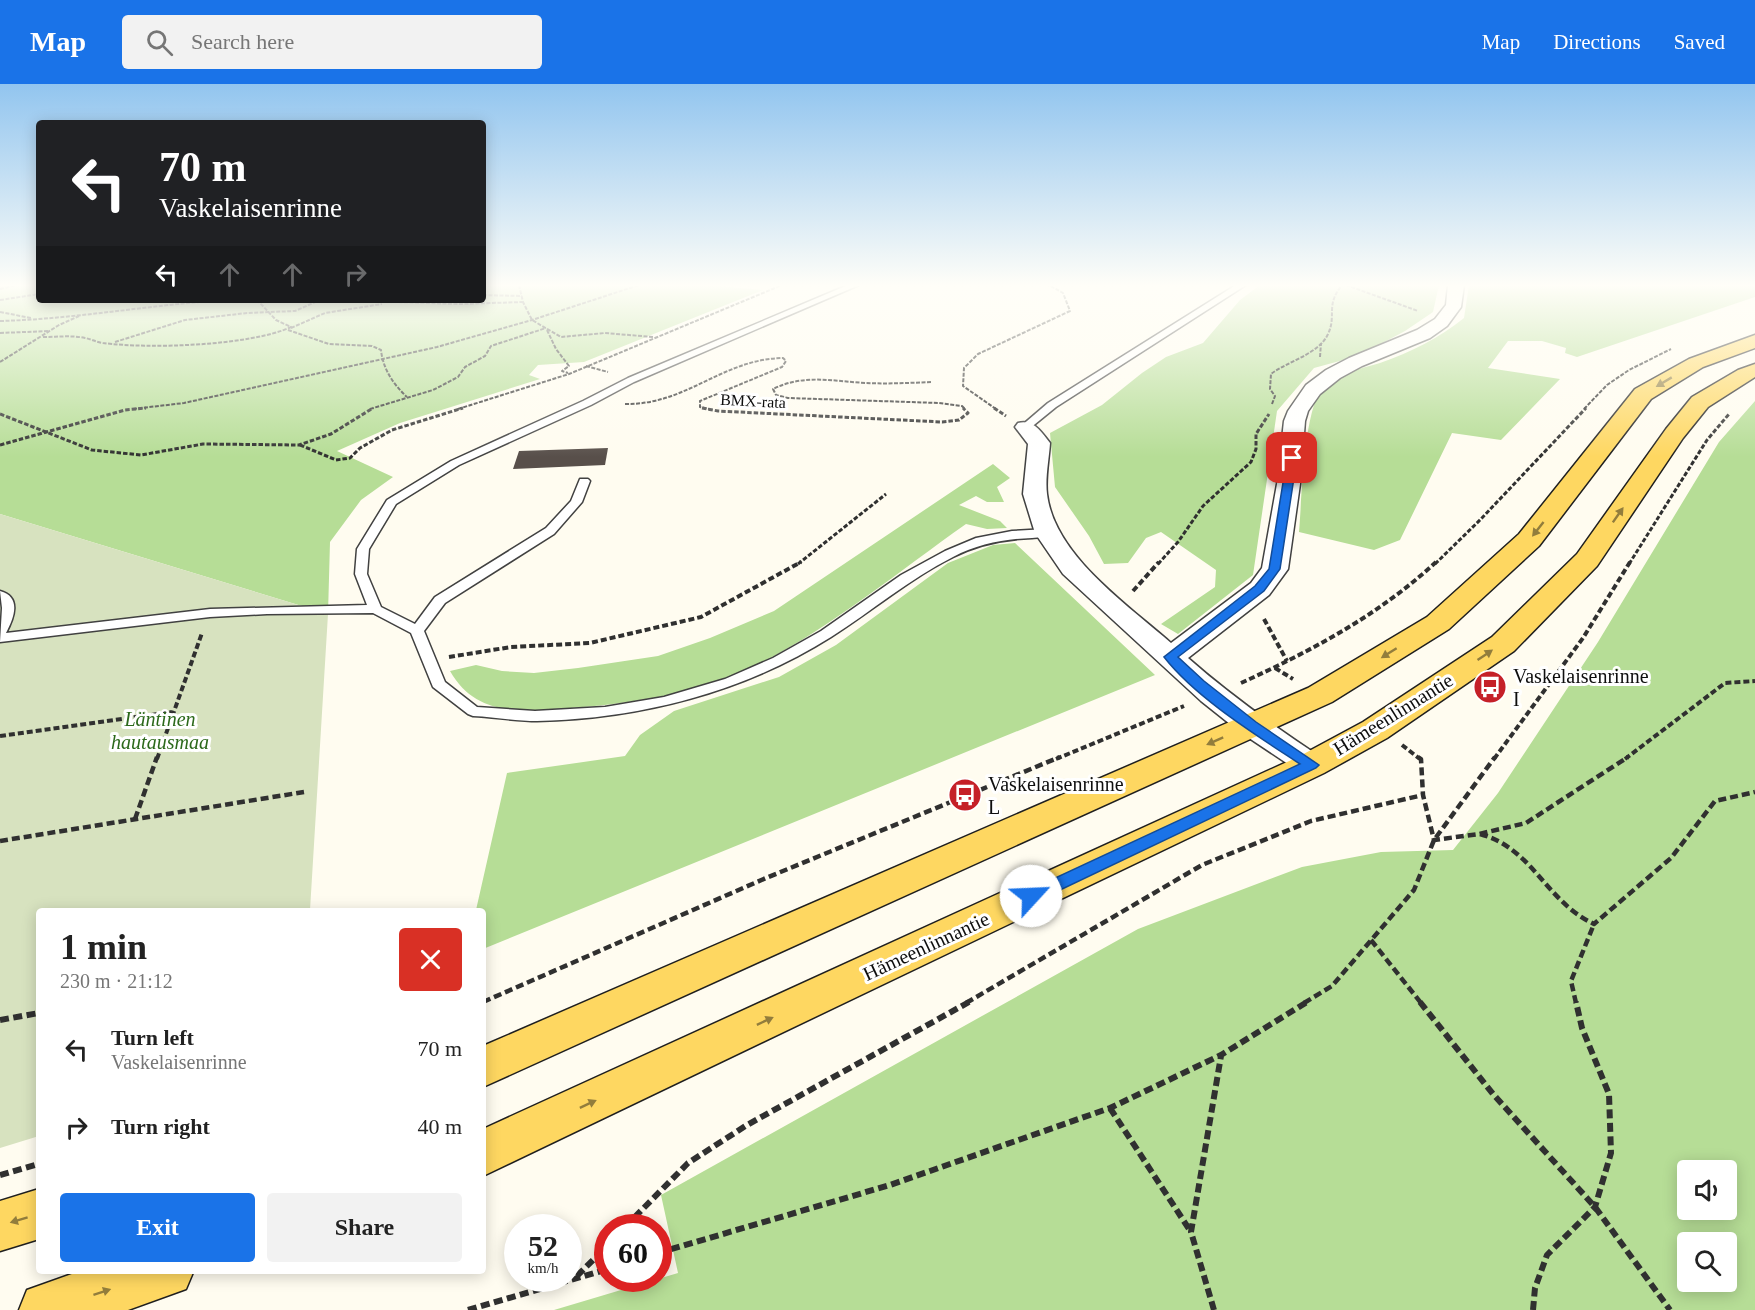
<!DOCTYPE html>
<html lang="en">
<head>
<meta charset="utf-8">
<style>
	:root { --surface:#fff; --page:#f2f2f2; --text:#222; --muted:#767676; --accent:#1a73e8 }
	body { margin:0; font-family:Georgia,serif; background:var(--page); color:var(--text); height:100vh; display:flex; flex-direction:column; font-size:22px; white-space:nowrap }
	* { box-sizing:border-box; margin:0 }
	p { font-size:20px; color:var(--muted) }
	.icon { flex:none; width:33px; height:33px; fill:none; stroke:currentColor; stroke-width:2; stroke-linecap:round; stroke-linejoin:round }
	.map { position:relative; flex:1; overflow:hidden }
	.panel { position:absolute; left:36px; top:824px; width:450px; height:366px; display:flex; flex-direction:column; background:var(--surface); border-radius:6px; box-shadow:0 3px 15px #0003 }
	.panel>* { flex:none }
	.guide { position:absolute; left:36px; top:36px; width:450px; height:183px; border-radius:6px; box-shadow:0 3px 15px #0003; background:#202124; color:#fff; overflow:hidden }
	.controls { position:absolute; left:1677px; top:1076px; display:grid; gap:12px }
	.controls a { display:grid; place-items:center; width:60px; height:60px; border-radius:6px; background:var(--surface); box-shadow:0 3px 15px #0003; font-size:30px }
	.speed { position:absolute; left:504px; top:1130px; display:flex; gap:12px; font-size:30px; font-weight:700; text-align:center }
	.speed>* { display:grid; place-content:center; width:78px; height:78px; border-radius:50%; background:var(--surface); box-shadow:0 3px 15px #0003; line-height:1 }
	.speed small { font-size:15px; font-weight:400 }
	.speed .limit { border:9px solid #d22; background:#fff; color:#111 }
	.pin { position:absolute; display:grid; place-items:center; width:51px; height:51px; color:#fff; margin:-26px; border-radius:12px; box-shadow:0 3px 9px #0006 }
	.me { position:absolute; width:66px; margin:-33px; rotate:65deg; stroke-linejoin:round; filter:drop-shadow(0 0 4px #0008) }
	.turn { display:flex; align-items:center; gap:21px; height:126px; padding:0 24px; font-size:27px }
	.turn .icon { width:78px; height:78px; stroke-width:2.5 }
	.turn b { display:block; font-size:42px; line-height:51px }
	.lanes { display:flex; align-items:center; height:57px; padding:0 24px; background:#0003; justify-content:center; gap:30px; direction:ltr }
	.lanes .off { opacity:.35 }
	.round { display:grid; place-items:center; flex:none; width:63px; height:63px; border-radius:6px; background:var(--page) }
	.summary { display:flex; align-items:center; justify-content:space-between; height:102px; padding:0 24px }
	h1 { font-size:36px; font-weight:600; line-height:45px }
	.action { display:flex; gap:12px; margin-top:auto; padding:12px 24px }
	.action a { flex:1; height:69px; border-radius:6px; background:var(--accent); color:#fff; font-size:24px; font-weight:600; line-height:69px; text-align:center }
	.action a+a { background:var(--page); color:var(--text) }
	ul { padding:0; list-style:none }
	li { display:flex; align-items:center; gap:18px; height:78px; padding:0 24px }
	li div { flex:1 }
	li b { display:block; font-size:22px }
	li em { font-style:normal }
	header { display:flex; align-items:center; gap:36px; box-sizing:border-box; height:84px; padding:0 30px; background:var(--accent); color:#fff }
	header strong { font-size:28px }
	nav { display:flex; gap:33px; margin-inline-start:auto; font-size:21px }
	.search { width:420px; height:54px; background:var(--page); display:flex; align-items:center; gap:15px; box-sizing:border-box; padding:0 21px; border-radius:6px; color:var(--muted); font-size:22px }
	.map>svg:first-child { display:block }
</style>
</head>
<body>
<header>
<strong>Map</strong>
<div class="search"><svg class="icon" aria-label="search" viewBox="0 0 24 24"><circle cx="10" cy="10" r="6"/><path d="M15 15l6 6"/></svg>Search here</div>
<nav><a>Map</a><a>Directions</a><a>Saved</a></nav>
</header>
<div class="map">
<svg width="1755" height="1226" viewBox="0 0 1755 1226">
	<rect width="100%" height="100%" fill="#fffcf0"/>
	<g fill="#b6dd96" fill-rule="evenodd">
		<path d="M 0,201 L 39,201 L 39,216 L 483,216 L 483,201 L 704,201 L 763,206 L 584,278 L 538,281 L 529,291 L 540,295 L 400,339 L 337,367 L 393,393 L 361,416 L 330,458 L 328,530 L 0,430 Z"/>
		<path d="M 1260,201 L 1439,201 L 1433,228 L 1405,247 L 1358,272 L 1314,284 L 1277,327 L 1253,491 L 1178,550 L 1161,540 L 1215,503 L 1216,486 L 1161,448 L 1146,454 L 1128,479 L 1104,480 L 1089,452 L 1055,403 L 1050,349 L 1102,321 L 1142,289 L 1166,273 L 1203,259 L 1240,216 Z"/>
		<path d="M 1469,201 L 1755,201 L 1755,213 L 1577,273 L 1565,269 L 1566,264 L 1542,257 L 1508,257 L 1488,284 L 1560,295 L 1501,356 L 1452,349 L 1400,456 L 1374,466 L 1299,448 C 1302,415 1303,322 1325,300 C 1338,287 1362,285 1380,279 C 1411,268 1439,254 1464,234 Z"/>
		<path d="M 1755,317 L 1755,1226 L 554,1226 L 678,1189 L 661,1111 L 1138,845 L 1302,783 L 1381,768 L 1453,766 L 1498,709 L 1598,558 L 1719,358 ZM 1688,1086 L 1726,1086 L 1726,1125 L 1688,1125 ZM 1688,1158 L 1726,1158 L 1726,1197 L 1688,1197 Z"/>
		<path d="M 993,380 L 1010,394 L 997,403 L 1004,418 L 987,418 L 976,412 L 959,421 L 1000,437 L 1007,444 L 987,445 L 966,440 C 895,490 826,548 747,586 C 693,612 617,621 557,625 C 513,628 474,629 450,587 L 476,581 L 502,587 L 534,589 L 578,584 L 658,572 L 710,554 L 774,527 Z"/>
		<path d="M 1015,459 L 1155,591 L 483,865 L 483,826 L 476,826 L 507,689 L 625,672 L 640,651 L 674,627 L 779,593 L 836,561 L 948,479 L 993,461 Z"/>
	</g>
	<path fill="#d7e2bf" d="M 0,430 L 328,530 L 310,826 L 39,826 L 39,1052 L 0,1064 Z"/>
	<path fill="#584f4a" d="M 608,364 L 605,381 L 513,385 L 519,367 Z"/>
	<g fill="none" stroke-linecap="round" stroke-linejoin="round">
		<defs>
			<g id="lane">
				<path d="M 848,201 L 859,201 L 634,298 L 591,321 L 459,381 L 396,420 L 369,465 L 367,490 L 381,523 L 415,540 L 435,513 L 546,444 L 571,417 L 580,395 L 588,395 L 590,397 L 582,418 L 554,450 L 445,519 L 424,547 L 445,598 L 477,623 L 535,627 L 605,623 L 664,613 L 725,595 L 773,574 L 821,547 L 901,491 L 945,467 L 976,454 L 1012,447 L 1047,445 L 1053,449 C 1048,454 1039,453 1032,454 C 1004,455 978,460 953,473 C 909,495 872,527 831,553 C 744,608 640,635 537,637 C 516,637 494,633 473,632 L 468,630 L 433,603 L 411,549 L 373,529 L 267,530 L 210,533 L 0,558 L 2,524 L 0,507 C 22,513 14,534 6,549 L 210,525 L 367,521 L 355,490 L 357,465 L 387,416 L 451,377 L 583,317 L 628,294 Z"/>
				<path d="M 1236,201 L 1246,201 L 1056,323 L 1029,345 L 1020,343 L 1048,319 Z"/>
			</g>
			<path id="street" d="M 1448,201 L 1464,201 L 1461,223 L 1447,242 L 1430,254 L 1362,282 L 1340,294 L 1320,310 L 1308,327 L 1305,337 L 1300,400 L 1288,485 L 1269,511 L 1188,574 C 1230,611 1275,643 1322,674 L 1327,681 L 1322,688 L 1311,691 L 1300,688 L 1240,648 L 1201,617 L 1063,490 L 1035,449 L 1023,410 L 1028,360 L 1015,343 L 1018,339 C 1033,335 1041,347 1050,359 C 1049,375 1045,394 1047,410 C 1054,471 1128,521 1171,559 L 1251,499 L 1262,484 L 1277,400 L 1284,337 L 1288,327 L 1306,301 L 1326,286 L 1349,274 L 1417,246 L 1435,235 L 1446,221 Z"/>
			<g id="primary">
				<path d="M 1755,251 L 1755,264 L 1703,283 L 1651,315 L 1539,462 L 1449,545 L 1332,618 L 483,1003 L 483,962 L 1308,604 L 1427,533 L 1519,450 L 1635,305 L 1689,275 Z"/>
				<path d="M 1755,280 L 1755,293 L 1708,323 L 1683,354 L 1597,482 L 1514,567 L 1387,654 L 1324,689 L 483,1092 L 483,1045 L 1298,673 L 1363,638 L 1492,553 L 1577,470 L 1666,345 L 1692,313 L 1738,286 Z"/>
				<path d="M 39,1105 L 39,1155 L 0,1167 L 0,1117 Z"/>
				<path d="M 83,1186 L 194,1186 L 186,1205 L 128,1226 L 19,1226 L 27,1206 Z"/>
			</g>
		</defs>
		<use href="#lane" stroke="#414141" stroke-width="3"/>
		<use href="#street" stroke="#414141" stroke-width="3"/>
		<use href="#primary" stroke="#1f1f1f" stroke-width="3"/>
		<g stroke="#303030" stroke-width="2" stroke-dasharray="4 1.5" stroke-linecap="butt">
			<path d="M 519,201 L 523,218 L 532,236 L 561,253 L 605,249 L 653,253"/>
			<path d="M 1346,201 L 1418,227"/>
			<path d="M 0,205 L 16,201"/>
			<path d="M 483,211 L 522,212"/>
			<path d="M 0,216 L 39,210"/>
			<path d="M 338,216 L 459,220 L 523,218"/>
			<path d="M 0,228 L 31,234"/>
			<path d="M 0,237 C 75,235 149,221 224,216"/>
			<path d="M 291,244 L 325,229 L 382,220"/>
			<path d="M 288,246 L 329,260 L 372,262 L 381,266 C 383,285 393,300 407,313"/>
			<path d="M 547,246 L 556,265 L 569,282 L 562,287 L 568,289"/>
			<path d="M 0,249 L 50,247"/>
			<path d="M 43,253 C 57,253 71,251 85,254 C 91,255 96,258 103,259 C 148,265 250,262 291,243 L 276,236 L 259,218 L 252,216"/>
			<path d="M 115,258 L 185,236 L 247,229 L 295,227 L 320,216"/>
			<path d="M 1320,273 L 1321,259"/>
			<path d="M 0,278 L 59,241 L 79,232"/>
			<path d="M 586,282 L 608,288"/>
			<path d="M 931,298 C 909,299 887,300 865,299 C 833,297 803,290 773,305 L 776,311 L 788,314 L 939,319 L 962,322 L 965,325"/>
			<path d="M 625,320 C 687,321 722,275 783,274 L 786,277 L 782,283 L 700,317 L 700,323 L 709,325"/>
			<path d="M 1272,320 L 1275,312 L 1270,305 L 1271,290 C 1288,277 1319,270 1328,250 C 1337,231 1325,222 1342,201"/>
			<path d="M 133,325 L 184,319 L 437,263 L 532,236 L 639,201"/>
			<path d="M 370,325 L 433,306 L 458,293 L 465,283 L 485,272 L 491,262 L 546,244"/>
			<path d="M 458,325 L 569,290 L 782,201"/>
			<path d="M 996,325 L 963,302 L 964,284 L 978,270 L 1070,227 L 1063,209 L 1049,201"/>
			<path d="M 1584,325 L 1607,301 L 1629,286 L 1671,265"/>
		</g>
		<g stroke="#303030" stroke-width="3" stroke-dasharray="4.5 2" stroke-linecap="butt">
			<path d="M 702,324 L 718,327 L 942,338 L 959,336 L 968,329 L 963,324"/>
			<path d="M 994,324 L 1006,332"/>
			<path d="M 0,330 L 92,366 L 141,371 L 203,360 L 299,361 L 331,350 L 373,324"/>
			<path d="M 0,361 L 125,326 L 146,324"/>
			<path d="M 300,361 L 336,376 L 350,374 L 360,364 L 392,346 L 463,324"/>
			<path d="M 798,480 L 886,410"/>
			<path d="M 1158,480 L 1178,458 L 1203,422 L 1251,378 L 1256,365 L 1256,350 L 1269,330"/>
			<path d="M 1435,480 L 1481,435 L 1586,324"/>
			<path d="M 1629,480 L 1707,356 L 1729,330"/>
		</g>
		<g stroke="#303030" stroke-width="4" stroke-dasharray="6 3" stroke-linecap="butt">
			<path d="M 1133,507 L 1159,478"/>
			<path d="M 1264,535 L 1287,577"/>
			<path d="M 449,573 L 511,563 L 590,559 L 701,533 L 801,478"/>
			<path d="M 1275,584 L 1293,595"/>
			<path d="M 1241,599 C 1311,567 1379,531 1436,478"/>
			<path d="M 0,652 L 172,628"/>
			<path d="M 1402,661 L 1420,675"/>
			<path d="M 157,675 L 202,549"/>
			<path d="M 1056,675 L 1184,622"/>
			<path d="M 1494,675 L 1583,554 L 1630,478"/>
			<path d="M 1625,675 L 1725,599 L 1755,597"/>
		</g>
		<g stroke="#303030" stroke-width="4.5" stroke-dasharray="8 4" stroke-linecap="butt">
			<path d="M 1418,673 L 1421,675 L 1423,711 L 1434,756 L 1479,750 L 1526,739 L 1628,673"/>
			<path d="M 135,735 L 157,673"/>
			<path d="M 1480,750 C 1534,765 1545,817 1594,840 L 1671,774 L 1715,717 L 1755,708"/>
			<path d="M 0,757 L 304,708"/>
			<path d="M 1371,856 L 1421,919"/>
			<path d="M 483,918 L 766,794 L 1060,673"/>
			<path d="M 966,919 L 1202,781 L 1311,737 L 1423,711"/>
			<path d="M 1304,919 L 1332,902 L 1414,806 L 1434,756 L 1495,673"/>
			<path d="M 1576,919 L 1571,897 L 1594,840"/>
		</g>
		<g stroke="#303030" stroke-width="6" stroke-dasharray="9 4.5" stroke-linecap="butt">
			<path d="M 1420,918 L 1493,1010 L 1595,1123 L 1670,1226"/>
			<path d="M 0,936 L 39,929"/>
			<path d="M 1110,1024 L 1191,1148"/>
			<path d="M 0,1091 L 39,1080"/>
			<path d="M 625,1143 L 688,1079 L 747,1041 L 969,918"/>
			<path d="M 658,1169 L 890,1101 L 1110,1024 L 1221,971 L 1307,918"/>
			<path d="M 577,1192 L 608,1161"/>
			<path d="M 468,1226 L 608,1185"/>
			<path d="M 1214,1226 L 1191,1148 L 1221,972"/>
			<path d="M 1533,1226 L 1535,1204 L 1547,1171 L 1595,1123 L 1611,1069 L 1609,1010 L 1582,944 L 1576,918"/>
		</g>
		<use href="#lane" fill="#fff" fill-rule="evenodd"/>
		<use href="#street" fill="#fff" fill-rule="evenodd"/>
		<use href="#primary" fill="#fed761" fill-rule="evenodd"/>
	</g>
	<defs><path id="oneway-solid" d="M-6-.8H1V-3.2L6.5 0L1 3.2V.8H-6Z" transform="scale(1.5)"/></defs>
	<g fill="#927d3c">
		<use href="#oneway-solid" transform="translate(1664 298) rotate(149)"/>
		<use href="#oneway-solid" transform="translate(1618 431) rotate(-55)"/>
		<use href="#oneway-solid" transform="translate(1538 445) rotate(128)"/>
		<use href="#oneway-solid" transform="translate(1389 569) rotate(148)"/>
		<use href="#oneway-solid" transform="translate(1485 571) rotate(-34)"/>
		<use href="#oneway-solid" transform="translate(1215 657) rotate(156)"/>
		<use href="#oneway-solid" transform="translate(765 937) rotate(-25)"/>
		<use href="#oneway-solid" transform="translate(588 1020) rotate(-25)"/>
		<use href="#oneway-solid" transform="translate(19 1136) rotate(163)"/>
		<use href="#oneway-solid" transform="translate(102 1208) rotate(-18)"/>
	</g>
	<linearGradient id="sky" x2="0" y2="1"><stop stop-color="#92c5ef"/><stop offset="0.54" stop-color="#fffef8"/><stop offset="1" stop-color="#fffef8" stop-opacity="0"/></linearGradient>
	<rect width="1755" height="373" fill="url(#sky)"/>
	<path fill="#1a73e8" stroke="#114b97" stroke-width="1.5" d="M 1292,371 L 1297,374 L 1280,485 L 1264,507 L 1178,573 L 1204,597 L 1256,638 L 1319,681 L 1316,684 L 1037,817 L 1031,818 L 1025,817 L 1023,812 L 1025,808 L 1300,680 C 1256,651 1196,614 1164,573 L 1255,502 L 1269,485 L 1287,374 Z"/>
	<defs>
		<symbol id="bus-disc" viewBox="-11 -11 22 22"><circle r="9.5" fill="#c52028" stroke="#fff"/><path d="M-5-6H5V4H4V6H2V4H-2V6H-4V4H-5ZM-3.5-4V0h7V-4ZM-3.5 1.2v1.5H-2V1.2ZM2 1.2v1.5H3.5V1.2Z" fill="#fff"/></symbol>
	</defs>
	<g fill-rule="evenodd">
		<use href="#bus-disc" x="1471" y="584" width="38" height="38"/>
		<use href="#bus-disc" x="946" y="692" width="38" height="38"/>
	</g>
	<g text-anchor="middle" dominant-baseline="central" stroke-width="6" stroke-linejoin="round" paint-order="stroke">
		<g font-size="16" fill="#0e0e0e" stroke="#fff">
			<text transform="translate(753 317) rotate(3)">BMX-rata</text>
		</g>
		<g font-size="20" fill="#0e0e0e" stroke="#fff" text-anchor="start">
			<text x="1513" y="592">Vaskelaisenrinne<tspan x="1513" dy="23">I</tspan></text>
			<text x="988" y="700">Vaskelaisenrinne<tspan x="988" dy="23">L</tspan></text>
		</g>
		<g font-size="20" fill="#0e0e0e" stroke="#fff">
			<text transform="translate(1393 630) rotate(-32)">Hämeenlinnantie</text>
			<text transform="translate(926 862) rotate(-25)">Hämeenlinnantie</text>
		</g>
		<g font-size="20" font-style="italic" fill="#2c691b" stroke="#fff">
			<text x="160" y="635">Läntinen<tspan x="160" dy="23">hautausmaa</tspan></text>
		</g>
	</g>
</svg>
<div class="controls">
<a><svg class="icon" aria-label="sound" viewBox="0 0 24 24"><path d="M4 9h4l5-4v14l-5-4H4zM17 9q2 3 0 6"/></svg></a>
<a><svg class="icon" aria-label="search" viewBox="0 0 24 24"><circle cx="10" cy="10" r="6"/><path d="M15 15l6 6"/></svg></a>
</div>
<div class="speed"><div>52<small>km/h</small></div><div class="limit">60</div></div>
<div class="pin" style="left:1292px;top:374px;background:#d93025"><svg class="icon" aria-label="arrive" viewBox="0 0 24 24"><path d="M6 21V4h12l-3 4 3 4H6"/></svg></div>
<svg class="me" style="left:1031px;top:812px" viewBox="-20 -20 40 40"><circle r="19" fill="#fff"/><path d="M0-13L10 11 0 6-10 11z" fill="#1a73e8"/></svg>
<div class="guide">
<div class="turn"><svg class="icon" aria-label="left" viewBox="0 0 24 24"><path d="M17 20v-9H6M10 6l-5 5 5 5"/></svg><div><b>70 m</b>Vaskelaisenrinne</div></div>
<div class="lanes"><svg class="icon" aria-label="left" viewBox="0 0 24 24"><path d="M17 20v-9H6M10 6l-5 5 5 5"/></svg><svg class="icon off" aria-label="ahead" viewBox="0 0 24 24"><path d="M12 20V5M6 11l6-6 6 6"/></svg><svg class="icon off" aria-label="ahead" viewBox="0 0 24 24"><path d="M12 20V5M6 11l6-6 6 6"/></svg><svg class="icon off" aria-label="right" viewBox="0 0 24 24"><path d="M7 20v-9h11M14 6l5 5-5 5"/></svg></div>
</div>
<section class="panel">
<div class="summary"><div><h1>1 min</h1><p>230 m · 21:12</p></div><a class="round" style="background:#d93025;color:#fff"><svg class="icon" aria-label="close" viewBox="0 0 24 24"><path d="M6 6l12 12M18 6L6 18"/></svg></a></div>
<ul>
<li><svg class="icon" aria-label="left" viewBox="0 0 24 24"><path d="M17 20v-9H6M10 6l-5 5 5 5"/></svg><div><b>Turn left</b><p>Vaskelaisenrinne</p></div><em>70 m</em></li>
<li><svg class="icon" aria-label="right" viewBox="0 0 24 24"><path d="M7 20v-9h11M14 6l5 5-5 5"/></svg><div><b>Turn right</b></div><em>40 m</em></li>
</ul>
<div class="action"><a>Exit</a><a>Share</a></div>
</section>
</div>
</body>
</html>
